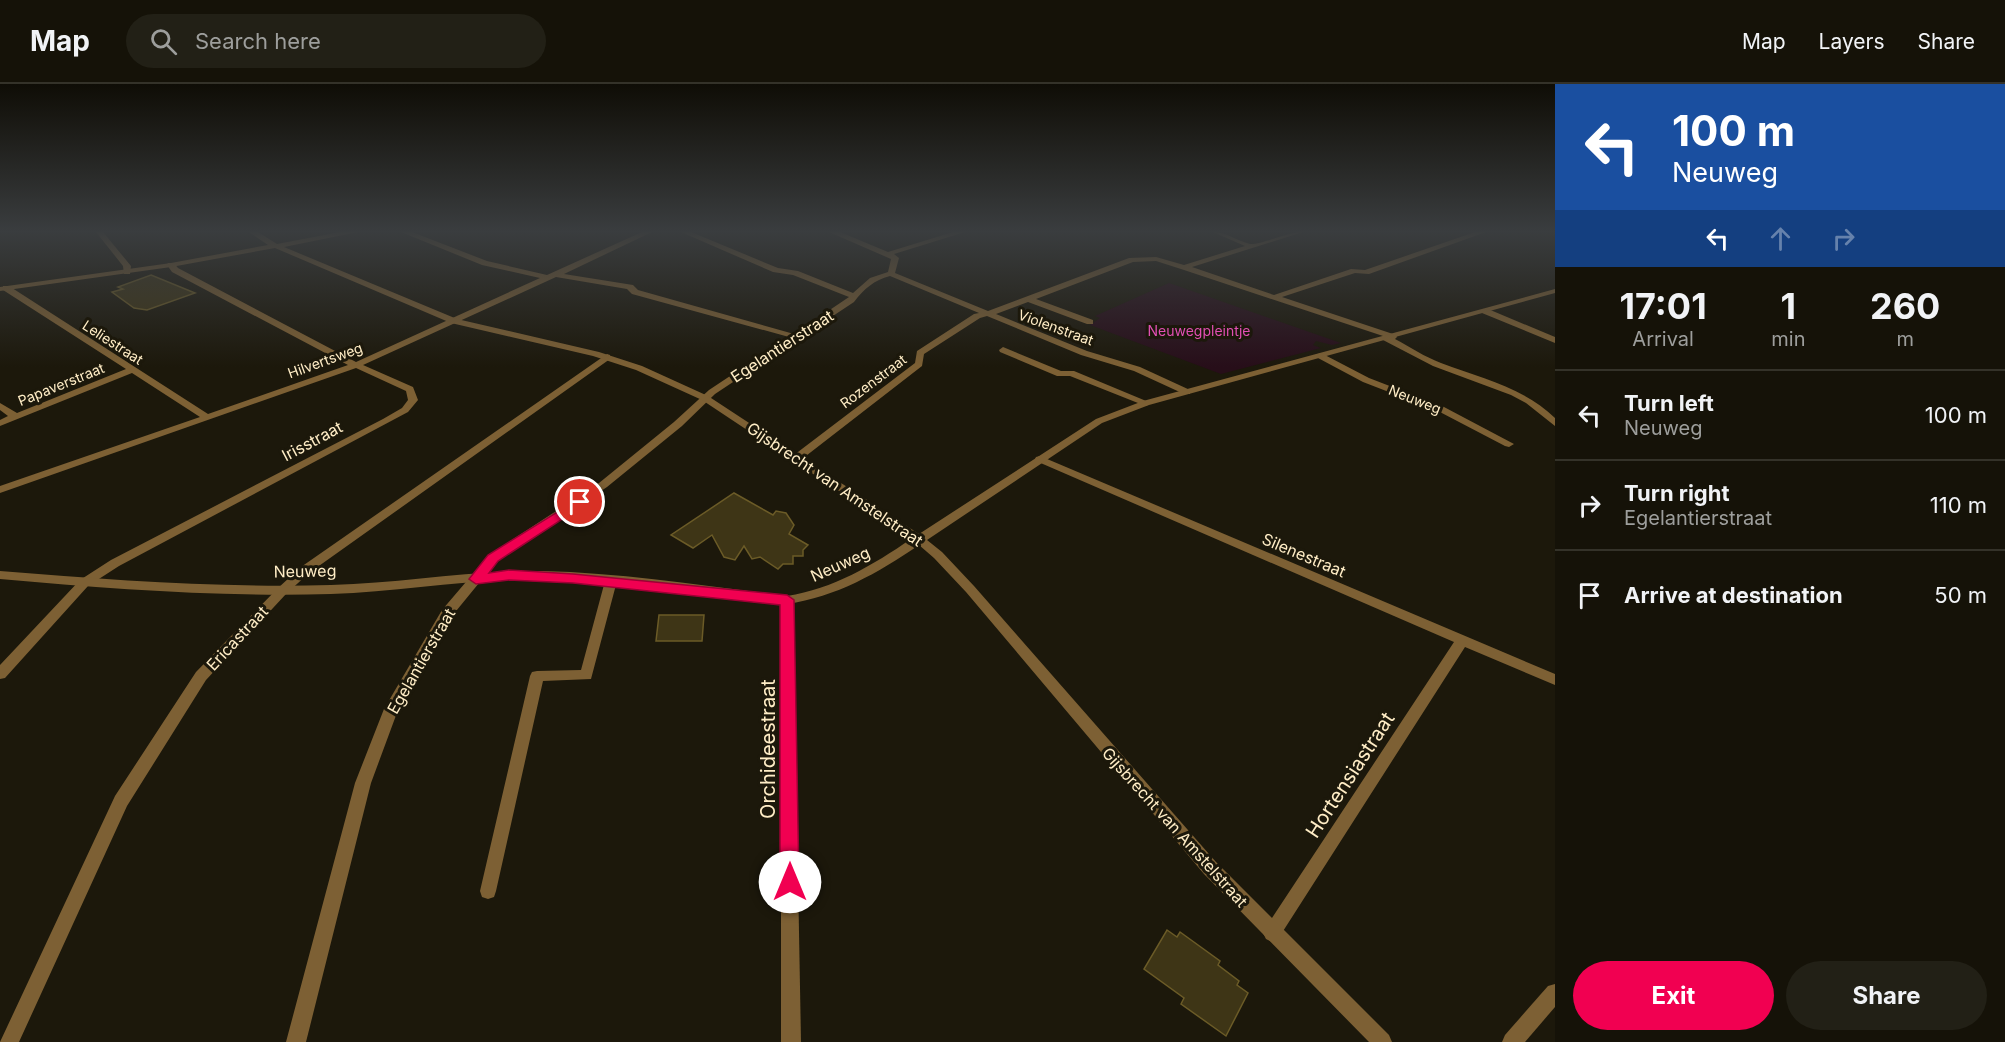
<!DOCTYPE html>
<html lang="en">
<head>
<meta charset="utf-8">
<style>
	:root { --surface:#151208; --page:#222016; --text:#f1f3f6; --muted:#9d9e9c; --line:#343229; --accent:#f10051 }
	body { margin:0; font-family:Inter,sans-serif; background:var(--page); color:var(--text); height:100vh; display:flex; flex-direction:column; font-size:22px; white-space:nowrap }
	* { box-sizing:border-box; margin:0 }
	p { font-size:20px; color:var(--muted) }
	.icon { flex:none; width:33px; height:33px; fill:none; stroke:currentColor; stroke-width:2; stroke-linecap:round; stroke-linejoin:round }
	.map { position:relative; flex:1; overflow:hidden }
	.panel { display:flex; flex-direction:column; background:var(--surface); width:450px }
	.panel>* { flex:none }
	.hud { background:#1a4fa0; color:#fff; overflow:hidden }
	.pin { position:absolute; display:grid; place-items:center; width:51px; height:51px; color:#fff; margin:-26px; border:3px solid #fff; border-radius:50%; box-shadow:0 2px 6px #0007 }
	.me { position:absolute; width:66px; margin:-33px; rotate:0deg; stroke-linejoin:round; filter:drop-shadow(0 0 4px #0008) }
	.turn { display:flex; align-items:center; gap:21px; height:126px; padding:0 18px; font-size:27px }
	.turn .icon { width:78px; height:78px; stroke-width:2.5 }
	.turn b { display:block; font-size:42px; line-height:51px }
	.lanes { display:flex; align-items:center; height:57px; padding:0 18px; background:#0003; justify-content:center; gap:30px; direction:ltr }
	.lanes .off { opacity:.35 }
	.eta { display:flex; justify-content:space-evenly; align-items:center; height:102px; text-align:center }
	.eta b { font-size:36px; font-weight:700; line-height:42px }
	.button { display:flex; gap:12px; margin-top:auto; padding:12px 18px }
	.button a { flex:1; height:69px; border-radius:36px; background:var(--accent); color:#fff; font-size:24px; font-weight:700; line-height:69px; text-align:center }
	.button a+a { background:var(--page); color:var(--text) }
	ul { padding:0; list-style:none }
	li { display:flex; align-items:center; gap:18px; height:90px; padding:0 18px; border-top:2px solid var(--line) }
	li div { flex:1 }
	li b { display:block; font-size:22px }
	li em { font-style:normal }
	header { display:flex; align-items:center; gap:36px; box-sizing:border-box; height:84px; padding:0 30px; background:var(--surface); border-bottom:2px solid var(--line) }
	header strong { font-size:28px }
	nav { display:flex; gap:33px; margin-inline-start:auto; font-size:21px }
	.search { width:420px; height:54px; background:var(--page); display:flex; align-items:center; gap:15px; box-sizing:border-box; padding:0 21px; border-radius:33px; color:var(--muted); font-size:22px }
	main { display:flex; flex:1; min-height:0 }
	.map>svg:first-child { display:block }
</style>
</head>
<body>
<header>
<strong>Map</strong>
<div class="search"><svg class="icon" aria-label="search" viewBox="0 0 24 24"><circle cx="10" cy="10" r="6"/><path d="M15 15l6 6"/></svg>Search here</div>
<nav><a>Map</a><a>Layers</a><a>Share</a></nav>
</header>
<main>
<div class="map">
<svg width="1555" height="958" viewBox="0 0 1555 958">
	<rect width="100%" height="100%" fill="#1c180b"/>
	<path fill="#270e19" d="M 1169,199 L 1341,259 L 1332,261 L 1316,257 L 1313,261 L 1321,264 L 1221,290 L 1090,241 L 1100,234 L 1095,232 Z"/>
	<g fill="#3e3516" stroke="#6b5b27" stroke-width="1.5">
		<path d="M 151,191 L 195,209 L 147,226 L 134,224 L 112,208 L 123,205 L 118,203 Z"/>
		<path d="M 734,409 L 773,431 L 776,427 L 786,429 L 794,441 L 789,450 L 808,461 L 803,466 L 803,472 L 793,472 L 793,480 L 783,480 L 778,485 L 760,473 L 752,475 L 744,462 L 735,476 L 724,473 L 712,451 L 693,464 L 671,451 Z"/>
		<path d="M 659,531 L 704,531 L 702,557 L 656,557 Z"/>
		<path d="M 1167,846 L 1177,853 L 1180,848 L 1220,877 L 1218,881 L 1239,897 L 1237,901 L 1248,909 L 1226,952 L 1181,920 L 1184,914 L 1144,885 Z"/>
	</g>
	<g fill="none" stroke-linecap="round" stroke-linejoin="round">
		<g fill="#7d6034" fill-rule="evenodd">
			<path d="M 96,148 L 103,148 L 131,182 L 130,190 L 124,190 L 123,182 Z"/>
			<path d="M 401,148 L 412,148 L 487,177 L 547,191 L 642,148 L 652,148 L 564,190 L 633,201 L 638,206 L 794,250 L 849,213 L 793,191 L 773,188 L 681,148 L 691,148 L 778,184 L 798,187 L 853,209 L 870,194 L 888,188 L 891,175 L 829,148 L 840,148 L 888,168 L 953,148 L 965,148 L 894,170 L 899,174 L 895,189 L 988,227 L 1129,174 L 1156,173 L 1184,181 L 1245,162 L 1213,148 C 1227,148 1237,157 1250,160 C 1260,161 1288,148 1303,148 L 1192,183 L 1274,211 L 1351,185 L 1365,186 L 1475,148 L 1486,148 L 1369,190 L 1355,189 L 1282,213 L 1396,251 L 1397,253 L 1395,255 C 1410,263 1425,273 1441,279 C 1481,294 1523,303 1555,334 L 1555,342 L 1526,319 L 1511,311 L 1433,282 L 1383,256 L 1383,252 L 1181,185 L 1156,177 L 1133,178 L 1036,215 L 1093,236 L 1093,240 L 1087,240 L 1028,218 L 996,230 L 1087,267 L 1140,283 L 1190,306 L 1190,310 L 1184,310 L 1134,287 L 1081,271 L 987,232 L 980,234 L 924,270 L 922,282 L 802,375 L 794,375 L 793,373 L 794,371 L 915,279 L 917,267 L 974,230 L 979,229 L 890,192 C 874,196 864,205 854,218 L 715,310 L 682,342 L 607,403 L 497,477 L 452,532 L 398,626 L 371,699 L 306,958 L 286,958 L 355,699 L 384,625 L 442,526 L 489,471 L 599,399 L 674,338 L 709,306 L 789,253 L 632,210 L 627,205 L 556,193 L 363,281 L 413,303 L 418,316 L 408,328 L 119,482 L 88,502 L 5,594 L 0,595 L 0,581 L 80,496 L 111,476 L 383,335 L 402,324 L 408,316 L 406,307 L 356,284 L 0,409 L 0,402 L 200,333 L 132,289 L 0,342 L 0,336 L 8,332 L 0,326 L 0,319 L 17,329 L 126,285 L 3,206 L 3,202 L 9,202 L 208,330 L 348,281 L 172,188 L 167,181 L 168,179 L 174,179 L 178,184 L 356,278 L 540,194 L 482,181 Z"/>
			<path d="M 1482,225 L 1488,225 L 1555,253 L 1555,259 L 1482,229 Z"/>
			<path d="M 1003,263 L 1061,287 L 1074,287 L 1151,319 L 1146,322 L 1143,321 L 1070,292 L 1057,292 L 1000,268 L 999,266 Z"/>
			<path d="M 1321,269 L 1369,294 L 1444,323 L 1514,360 L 1509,363 L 1505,362 L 1438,327 L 1363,298 L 1318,274 L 1318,270 Z"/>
			<path d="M 607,270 L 610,271 L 610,275 L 309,489 L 286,510 L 206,596 L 127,722 L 19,958 L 0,958 L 115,712 L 196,588 L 278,504 L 301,483 Z"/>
			<path d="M 1040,372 L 1555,590 L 1555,601 L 1465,563 L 1278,855 L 1272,858 L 1266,855 L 1263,849 L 1266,843 L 1454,558 L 1036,377 L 1035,375 L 1036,373 Z"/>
			<path d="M 611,493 L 617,497 L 591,595 L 543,597 L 496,807 L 494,813 L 488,815 L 482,813 L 480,807 L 530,592 L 532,588 L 537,587 L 581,586 L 605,497 Z"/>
			<path d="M 787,512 L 791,513 L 793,516 L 801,958 L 781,958 L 781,516 L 783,513 Z"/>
			<path d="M 1555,900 L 1555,923 L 1525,958 L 1502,958 L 1505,951 L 1548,902 Z"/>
		</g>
		<path fill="#7d6034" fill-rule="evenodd" d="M 249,148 L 258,148 L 277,160 L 340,148 L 358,148 L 284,163 L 457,235 L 599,268 L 642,282 L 708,312 L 919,450 L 1096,335 L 1143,317 L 1555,205 L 1555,209 L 1149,321 L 1102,339 L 927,456 L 942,468 L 974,502 L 1216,778 L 1389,951 L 1392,958 L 1369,958 L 1204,790 L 966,508 L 934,474 L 919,461 C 878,489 836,513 787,520 C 706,511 625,497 543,496 C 472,494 402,508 331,510 C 220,513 110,505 0,495 L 0,487 C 110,496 220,504 331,501 C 402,499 472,486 543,487 C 625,489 706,502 787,512 C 833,505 873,481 911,455 L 702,316 L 636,286 L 593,272 L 451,239 L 275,164 L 171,183 L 0,207 L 0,203 L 171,179 L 268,161 Z"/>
	</g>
	<linearGradient id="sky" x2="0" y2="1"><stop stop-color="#0f0d06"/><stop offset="0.52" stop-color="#3a3d3f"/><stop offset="1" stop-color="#3a3d3f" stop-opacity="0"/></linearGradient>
	<rect width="1555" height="283" fill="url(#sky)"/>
	<path fill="#f10051" stroke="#9d0035" stroke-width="1.5" d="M 580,414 L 586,418 L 584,421 L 498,477 L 489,489 L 509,486 L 573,490 L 787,511 L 794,516 L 799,798 L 797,804 L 790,807 L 783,804 L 780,798 L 780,521 L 573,499 L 509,496 L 476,500 L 469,495 L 488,471 Z"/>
	<g text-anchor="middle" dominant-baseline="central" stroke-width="6" stroke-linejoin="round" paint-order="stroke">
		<g font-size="14" fill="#ffedc6" stroke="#1c180b">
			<text transform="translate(1056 243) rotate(20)">Violenstraat</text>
			<text transform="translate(113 258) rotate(33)">Leliestraat</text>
			<text transform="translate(325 276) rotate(-20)">Hilvertsweg</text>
			<text transform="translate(873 297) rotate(-37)">Rozenstraat</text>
			<text transform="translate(61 300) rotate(-22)">Papaverstraat</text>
			<text transform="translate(1415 315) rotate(22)">Neuweg</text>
		</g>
		<g font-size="14" fill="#e24fb4" stroke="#1c180b">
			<text x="1199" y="246">Neuwegpleintje</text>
		</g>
		<g font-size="16" fill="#ffedc6" stroke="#1c180b">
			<text transform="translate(782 262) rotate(-33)">Egelantierstraat</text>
			<text transform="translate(312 357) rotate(-28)">Irisstraat</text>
			<text transform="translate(835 400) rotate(34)">Gijsbrecht van Amstelstraat</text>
			<text transform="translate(1304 471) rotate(23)">Silenestraat</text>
			<text transform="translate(840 480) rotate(-24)">Neuweg</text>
			<text transform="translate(305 487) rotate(-1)">Neuweg</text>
			<text transform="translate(237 554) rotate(-47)">Ericastraat</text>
			<text transform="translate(421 577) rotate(-60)">Egelantierstraat</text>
			<text transform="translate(1175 743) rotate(48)">Gijsbrecht van Amstelstraat</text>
		</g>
		<g font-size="20" fill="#ffedc6" stroke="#1c180b">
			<text transform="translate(768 665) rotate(-90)">Orchideestraat</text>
			<text transform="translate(1350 691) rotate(-57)">Hortensiastraat</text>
		</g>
	</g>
</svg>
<div class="pin" style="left:580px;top:418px;background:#d93025"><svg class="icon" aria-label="arrive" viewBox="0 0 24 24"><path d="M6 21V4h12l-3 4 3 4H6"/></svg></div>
<svg class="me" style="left:790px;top:798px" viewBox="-20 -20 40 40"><circle r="19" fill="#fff"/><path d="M0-13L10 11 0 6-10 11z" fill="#f10051"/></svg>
</div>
<section class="panel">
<div class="hud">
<div class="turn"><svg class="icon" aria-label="left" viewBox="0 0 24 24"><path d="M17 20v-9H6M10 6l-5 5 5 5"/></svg><div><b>100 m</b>Neuweg</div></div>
<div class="lanes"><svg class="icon" aria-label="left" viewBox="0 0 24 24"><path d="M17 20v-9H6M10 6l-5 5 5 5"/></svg><svg class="icon off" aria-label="ahead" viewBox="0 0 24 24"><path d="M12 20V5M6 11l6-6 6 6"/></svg><svg class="icon off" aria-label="right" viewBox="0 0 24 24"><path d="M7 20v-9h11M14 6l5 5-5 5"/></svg></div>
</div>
<div class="eta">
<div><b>17:01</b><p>Arrival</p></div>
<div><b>1</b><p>min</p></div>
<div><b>260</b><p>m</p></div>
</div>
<ul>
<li><svg class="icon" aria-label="left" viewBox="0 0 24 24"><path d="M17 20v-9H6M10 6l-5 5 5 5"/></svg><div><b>Turn left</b><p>Neuweg</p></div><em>100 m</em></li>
<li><svg class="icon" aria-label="right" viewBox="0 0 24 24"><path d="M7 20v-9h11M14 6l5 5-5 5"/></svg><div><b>Turn right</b><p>Egelantierstraat</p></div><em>110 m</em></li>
<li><svg class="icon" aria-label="arrive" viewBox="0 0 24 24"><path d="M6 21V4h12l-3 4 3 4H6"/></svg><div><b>Arrive at destination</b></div><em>50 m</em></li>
</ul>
<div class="button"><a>Exit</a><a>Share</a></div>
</section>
</main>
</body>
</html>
